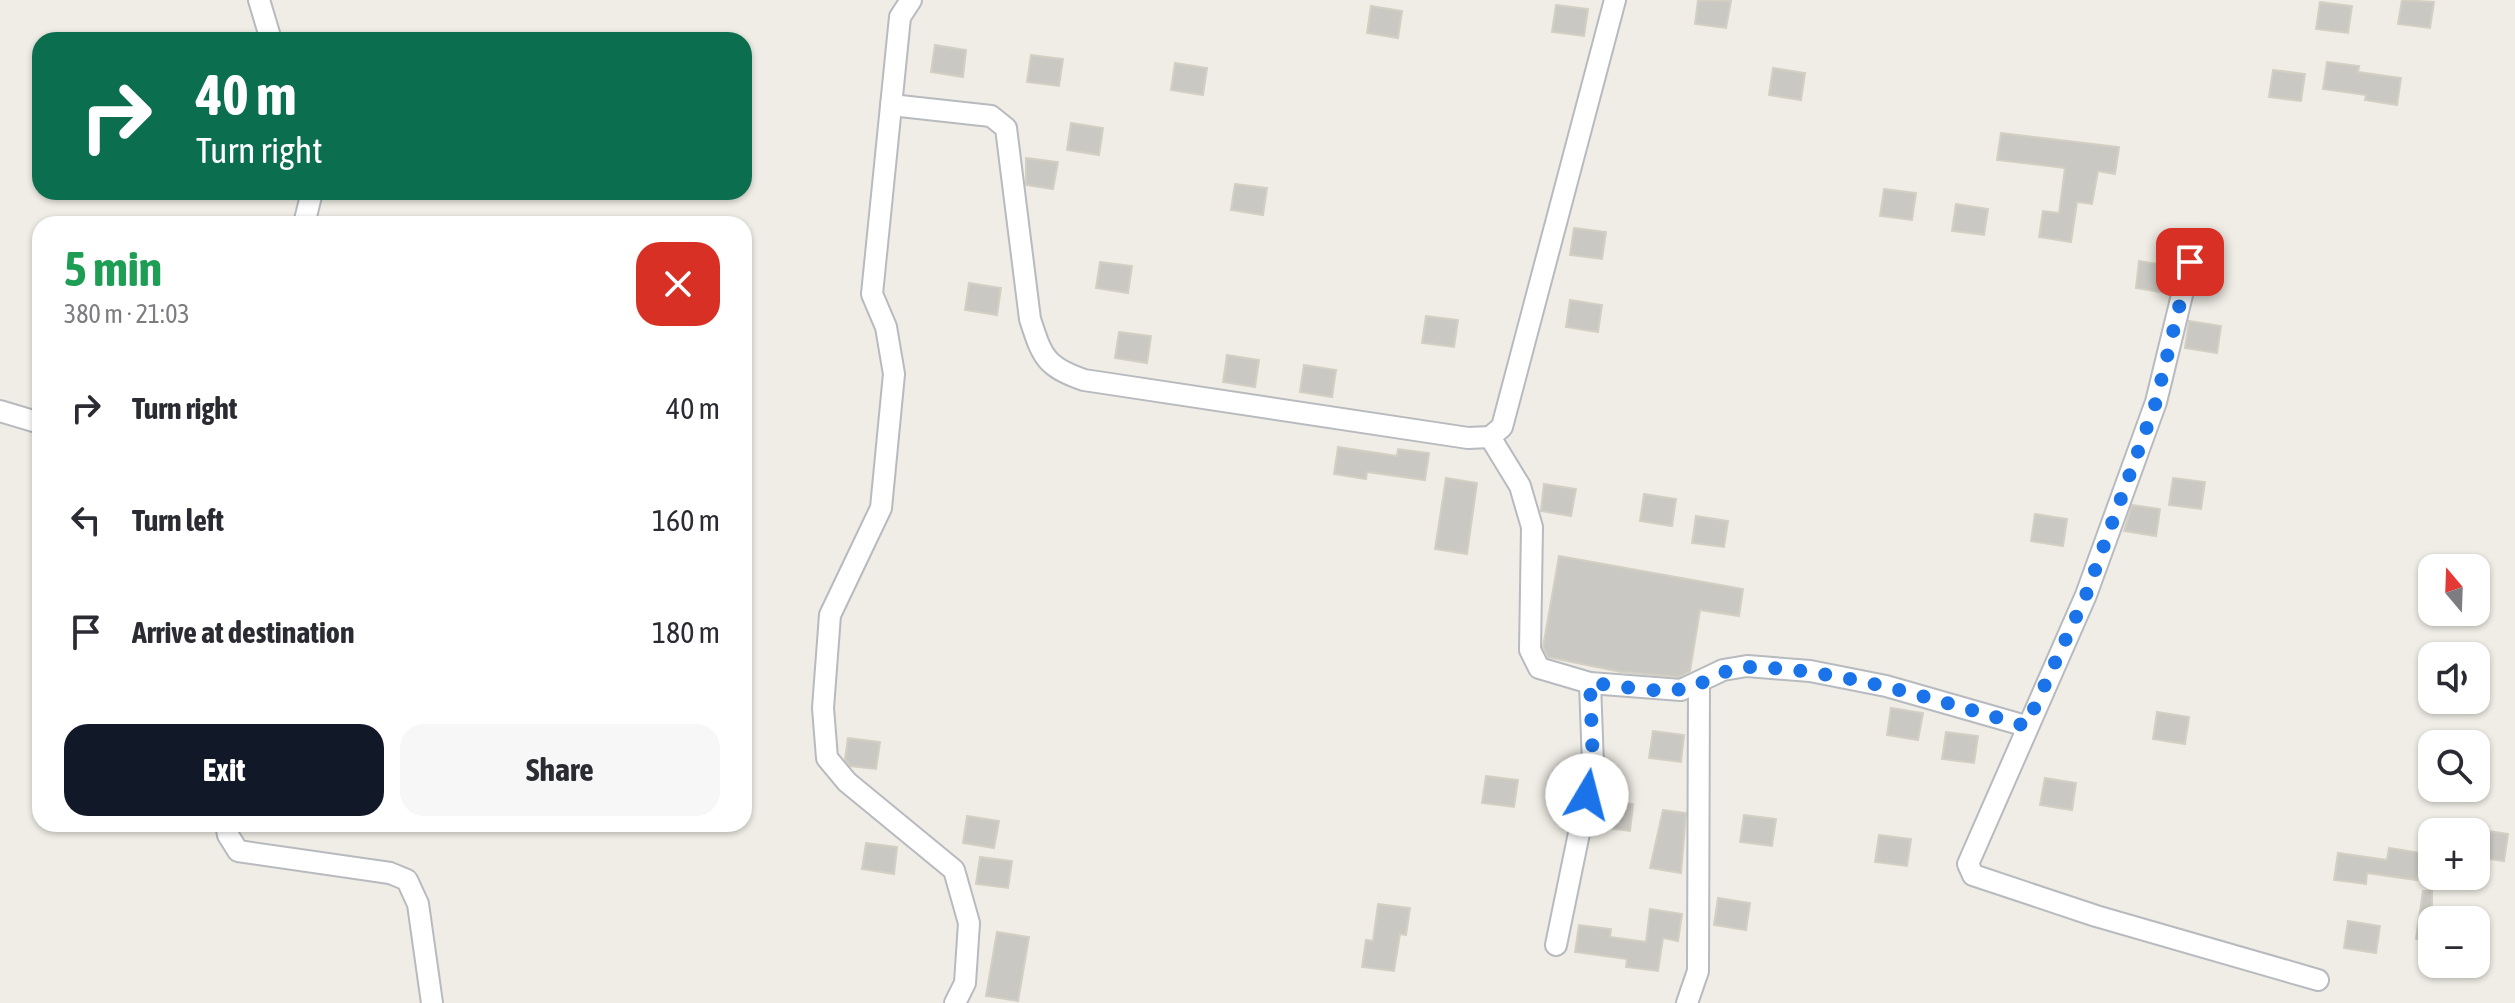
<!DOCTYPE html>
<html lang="en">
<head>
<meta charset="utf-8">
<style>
	:root { --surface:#fff; --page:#f7f7f7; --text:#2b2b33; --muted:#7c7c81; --accent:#111827 }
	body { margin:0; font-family:"Asap Condensed",sans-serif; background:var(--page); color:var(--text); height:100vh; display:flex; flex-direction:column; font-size:30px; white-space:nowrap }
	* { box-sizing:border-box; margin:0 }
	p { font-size:26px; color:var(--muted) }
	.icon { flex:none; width:44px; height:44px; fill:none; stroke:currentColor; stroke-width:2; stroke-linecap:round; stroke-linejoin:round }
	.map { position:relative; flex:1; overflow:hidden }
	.sheet { position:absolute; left:32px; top:216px; width:720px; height:616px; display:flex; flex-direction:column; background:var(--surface); border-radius:24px; box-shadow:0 2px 6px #0004 }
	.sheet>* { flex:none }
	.hud { position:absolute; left:32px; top:32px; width:720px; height:168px; border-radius:24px; box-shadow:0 2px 6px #0004; background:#0b6e4f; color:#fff; overflow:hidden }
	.needle { width:52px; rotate:341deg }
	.controls { position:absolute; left:2418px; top:554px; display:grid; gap:16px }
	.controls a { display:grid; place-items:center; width:72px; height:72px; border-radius:16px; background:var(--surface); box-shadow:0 2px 6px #0004; font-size:40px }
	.pin { position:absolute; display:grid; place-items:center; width:68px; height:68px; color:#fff; margin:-34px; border-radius:16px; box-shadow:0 4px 12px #0006 }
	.me { position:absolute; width:88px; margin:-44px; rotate:8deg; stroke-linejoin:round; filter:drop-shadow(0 0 6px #0008) }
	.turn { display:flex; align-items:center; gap:28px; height:168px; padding:0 32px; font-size:36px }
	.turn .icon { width:104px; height:104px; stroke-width:2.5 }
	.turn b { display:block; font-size:56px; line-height:68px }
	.round { display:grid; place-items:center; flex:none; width:84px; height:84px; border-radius:24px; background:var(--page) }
	.summary { display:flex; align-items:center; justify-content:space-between; height:136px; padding:0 32px }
	h1 { font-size:48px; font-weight:700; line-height:60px; color:#1e9e55 }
	.primary-button { display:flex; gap:16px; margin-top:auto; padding:16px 32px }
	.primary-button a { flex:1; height:92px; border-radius:24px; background:var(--accent); color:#fff; font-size:32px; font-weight:700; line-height:92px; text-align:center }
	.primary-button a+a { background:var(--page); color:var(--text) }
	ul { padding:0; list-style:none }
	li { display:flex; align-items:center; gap:24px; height:112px; padding:0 32px }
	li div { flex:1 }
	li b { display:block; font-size:30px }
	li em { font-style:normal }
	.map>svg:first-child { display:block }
</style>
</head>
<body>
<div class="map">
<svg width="2515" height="1003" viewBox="0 0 2515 1003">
	<rect width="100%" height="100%" fill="#efede5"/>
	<g fill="#cac8c2" stroke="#d3cfc3" stroke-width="2">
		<path d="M 1698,0 L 1731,1 L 1726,28 L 1695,24 Z"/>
		<path d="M 2402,0 L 2434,2 L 2430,28 L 2398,24 Z"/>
		<path d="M 2320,2 L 2352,6 L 2348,33 L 2316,29 Z"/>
		<path d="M 1556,5 L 1588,9 L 1584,36 L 1552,32 Z"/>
		<path d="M 1371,6 L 1402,11 L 1398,38 L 1367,33 Z"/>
		<path d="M 935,45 L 966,50 L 963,77 L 931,72 Z"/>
		<path d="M 1031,55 L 1063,59 L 1059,86 L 1027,82 Z"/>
		<path d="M 2327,62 L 2359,66 L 2358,72 L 2401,78 L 2397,105 L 2365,100 L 2366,95 L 2323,89 Z"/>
		<path d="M 1175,63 L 1207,68 L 1203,95 L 1171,90 Z"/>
		<path d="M 1773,68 L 1805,73 L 1801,100 L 1769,95 Z"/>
		<path d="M 2273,70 L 2305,74 L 2301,101 L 2269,97 Z"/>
		<path d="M 1071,123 L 1103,128 L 1099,155 L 1067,150 Z"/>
		<path d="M 2001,133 L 2119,147 L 2115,174 L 2098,171 L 2092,204 L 2077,202 L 2071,242 L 2039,237 L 2043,211 L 2059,213 L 2065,168 L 1997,160 Z"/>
		<path d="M 1026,158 L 1058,162 L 1053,189 L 1026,185 Z"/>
		<path d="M 1235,184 L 1267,188 L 1263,215 L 1231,210 Z"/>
		<path d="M 1884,189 L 1916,193 L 1912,220 L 1880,216 Z"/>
		<path d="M 1956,204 L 1988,209 L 1984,235 L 1952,231 Z"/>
		<path d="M 1574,228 L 1606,232 L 1602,259 L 1570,255 Z"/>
		<path d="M 2139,261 L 2171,266 L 2167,293 L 2136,288 Z"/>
		<path d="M 1100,262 L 1132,266 L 1128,293 L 1096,288 Z"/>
		<path d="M 969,283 L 1001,288 L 997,315 L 965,310 Z"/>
		<path d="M 1570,300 L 1602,305 L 1598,332 L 1566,327 Z"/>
		<path d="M 1426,316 L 1458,320 L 1454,347 L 1422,343 Z"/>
		<path d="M 2189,321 L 2221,326 L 2217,353 L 2185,348 Z"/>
		<path d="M 1119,332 L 1151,336 L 1147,363 L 1115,358 Z"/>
		<path d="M 1227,355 L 1259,360 L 1255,387 L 1223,382 Z"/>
		<path d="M 1304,365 L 1336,370 L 1332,397 L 1300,392 Z"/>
		<path d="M 1338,447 L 1397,456 L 1398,449 L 1429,453 L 1425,480 L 1367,472 L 1366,479 L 1334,474 Z"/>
		<path d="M 1446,478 L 1477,483 L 1467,554 L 1435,549 Z"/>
		<path d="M 2173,478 L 2205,482 L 2201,509 L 2169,505 Z"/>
		<path d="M 1544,484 L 1576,489 L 1571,516 L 1541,511 Z"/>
		<path d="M 1644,494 L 1676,499 L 1672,526 L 1640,521 Z"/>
		<path d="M 2132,505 L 2160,509 L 2156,536 L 2124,531 Z"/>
		<path d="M 2035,514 L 2067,519 L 2063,546 L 2031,541 Z"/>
		<path d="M 1696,516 L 1728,521 L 1724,547 L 1692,543 Z"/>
		<path d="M 1559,556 L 1743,589 L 1739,616 L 1700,610 L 1690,671 L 1679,677 L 1621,672 L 1548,657 L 1543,647 Z"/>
		<path d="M 1891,708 L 1923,713 L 1918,740 L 1887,735 Z"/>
		<path d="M 2157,712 L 2189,717 L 2185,744 L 2153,739 Z"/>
		<path d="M 1653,731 L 1684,735 L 1681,762 L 1649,758 Z"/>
		<path d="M 1946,732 L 1978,736 L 1974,763 L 1942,759 Z"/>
		<path d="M 848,738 L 880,742 L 876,769 L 850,766 L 845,759 Z"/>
		<path d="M 1486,776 L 1518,780 L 1514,807 L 1482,803 Z"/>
		<path d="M 2045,778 L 2076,783 L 2072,810 L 2040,805 Z"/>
		<path d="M 1602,800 L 1633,804 L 1630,831 L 1598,827 Z"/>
		<path d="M 1663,810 L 1686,813 L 1681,873 L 1650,868 Z"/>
		<path d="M 1744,815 L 1776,819 L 1772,846 L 1740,842 Z"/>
		<path d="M 967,816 L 999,821 L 994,848 L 963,843 Z"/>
		<path d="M 2476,829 L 2508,834 L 2504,861 L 2476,857 Z"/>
		<path d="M 1879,835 L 1911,839 L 1907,866 L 1875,862 Z"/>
		<path d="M 866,843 L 897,847 L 894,874 L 862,869 Z"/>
		<path d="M 2389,848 L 2421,853 L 2417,880 L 2367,873 L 2366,884 L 2334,880 L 2338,853 L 2387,860 Z"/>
		<path d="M 980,857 L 1012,861 L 1008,888 L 976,884 Z"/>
		<path d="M 2423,891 L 2432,891 L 2432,941 L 2416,939 Z"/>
		<path d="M 1718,898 L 1750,903 L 1746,930 L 1714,925 Z"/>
		<path d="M 1378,904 L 1410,908 L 1406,935 L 1400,934 L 1394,971 L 1362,967 L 1366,940 L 1373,941 Z"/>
		<path d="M 1650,909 L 1682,914 L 1678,941 L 1663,938 L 1658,971 L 1626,967 L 1627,959 L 1575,952 L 1579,925 L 1611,929 L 1610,937 L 1646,942 Z"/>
		<path d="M 2348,921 L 2380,926 L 2376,953 L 2344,948 Z"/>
		<path d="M 997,932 L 1029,937 L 1018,1001 L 986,996 Z"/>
	</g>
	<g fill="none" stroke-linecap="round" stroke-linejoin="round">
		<defs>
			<g id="minor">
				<path d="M 259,0 L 271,40"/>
				<path d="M 911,0 L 900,17 L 872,294 L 886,327 L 894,374 L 881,508 L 830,615 L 823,708 L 827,758 L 847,782 L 954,870 L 969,923 L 965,983 L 955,1003"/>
				<path d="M 891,105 L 991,116 L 1006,128 L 1030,319 C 1042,356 1045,367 1084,380 L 1468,438 L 1490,437 L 1502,427 L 1615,0"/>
				<path d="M 304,224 L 312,192"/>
				<path d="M 2190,262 L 2156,402 L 2086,595 L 1968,864 L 1973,875 L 2096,916 L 2318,980"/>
				<path d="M 0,411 L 40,423"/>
				<path d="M 1490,437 L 1520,486 L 1532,527 L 1530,650 L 1539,668 L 1590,683 L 1681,690 L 1723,670 L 1747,666 L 1810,671 L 1886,686 L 2026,726"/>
				<path d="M 226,824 L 228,835 L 238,851 L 390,873 L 407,880 L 418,904 L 432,1003"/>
				<path d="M 1556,945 L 1593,765 L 1590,683"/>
				<path d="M 1687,1003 L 1698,971 L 1699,683"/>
			</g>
		</defs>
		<use href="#minor" stroke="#b7babe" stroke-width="24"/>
		<use href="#minor" stroke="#fff" stroke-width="20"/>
	</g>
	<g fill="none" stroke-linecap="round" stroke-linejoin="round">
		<path stroke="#1a73e8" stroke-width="14" stroke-dasharray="0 25.2" d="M 1587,795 L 1593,765 L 1590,683 C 1616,685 1658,694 1682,689 C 1707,685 1724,666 1751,667 C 1846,670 1936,700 2026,726 L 2086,595 L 2156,402 L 2190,262"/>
	</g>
</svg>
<div class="controls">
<a><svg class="needle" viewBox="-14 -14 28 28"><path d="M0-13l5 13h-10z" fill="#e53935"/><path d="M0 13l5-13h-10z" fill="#7c7c81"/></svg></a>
<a><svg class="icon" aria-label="sound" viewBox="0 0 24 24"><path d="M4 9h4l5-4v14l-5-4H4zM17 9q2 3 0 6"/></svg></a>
<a><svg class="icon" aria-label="search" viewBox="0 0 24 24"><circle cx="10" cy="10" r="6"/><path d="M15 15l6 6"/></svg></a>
<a>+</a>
<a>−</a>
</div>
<div class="pin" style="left:2190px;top:262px;background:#d93025"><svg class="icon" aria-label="arrive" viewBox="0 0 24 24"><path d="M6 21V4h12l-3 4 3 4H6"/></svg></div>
<svg class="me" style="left:1587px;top:795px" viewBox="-20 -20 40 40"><circle r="19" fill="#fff"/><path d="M0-13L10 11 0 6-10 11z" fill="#1a73e8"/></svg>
<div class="hud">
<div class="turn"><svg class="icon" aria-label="right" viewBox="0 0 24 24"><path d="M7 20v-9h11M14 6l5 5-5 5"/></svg><div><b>40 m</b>Turn right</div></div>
</div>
<section class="sheet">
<div class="summary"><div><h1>5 min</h1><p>380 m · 21:03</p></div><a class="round" style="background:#d93025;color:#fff"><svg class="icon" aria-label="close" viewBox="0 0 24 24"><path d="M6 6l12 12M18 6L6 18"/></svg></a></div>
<ul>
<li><svg class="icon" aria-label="right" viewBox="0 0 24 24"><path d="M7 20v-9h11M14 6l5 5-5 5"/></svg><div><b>Turn right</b></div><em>40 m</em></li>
<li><svg class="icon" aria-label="left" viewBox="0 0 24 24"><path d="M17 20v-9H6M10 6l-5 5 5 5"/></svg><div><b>Turn left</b></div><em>160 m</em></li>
<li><svg class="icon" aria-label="arrive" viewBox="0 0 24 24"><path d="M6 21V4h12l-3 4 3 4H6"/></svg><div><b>Arrive at destination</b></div><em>180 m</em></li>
</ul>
<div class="primary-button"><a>Exit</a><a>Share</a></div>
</section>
</div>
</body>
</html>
